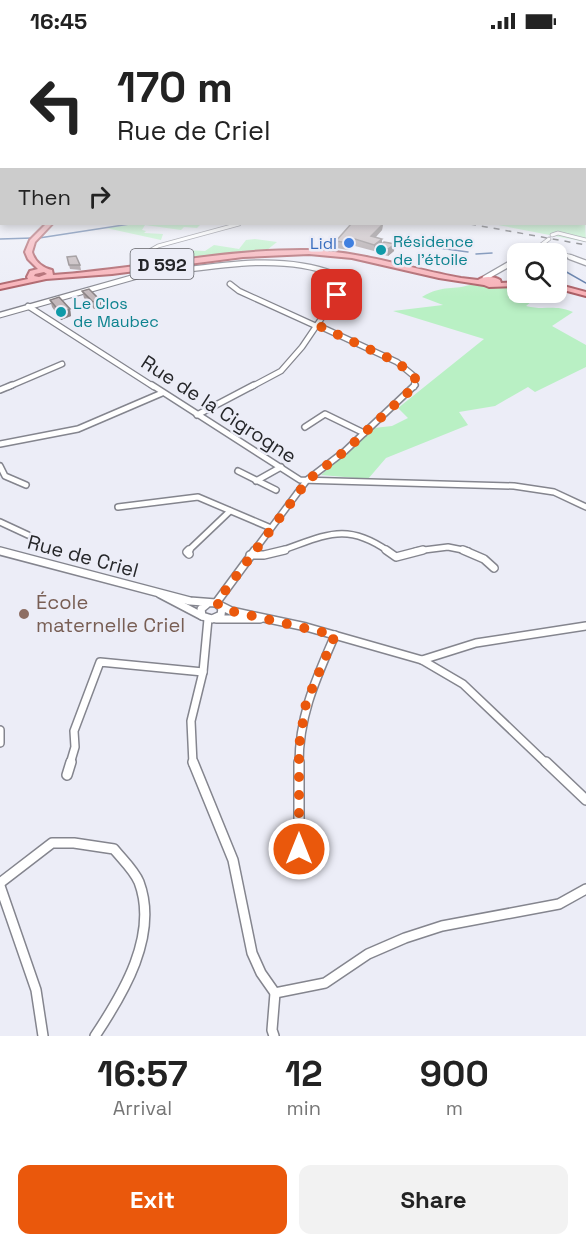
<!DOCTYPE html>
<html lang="en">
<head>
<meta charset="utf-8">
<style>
	:root { --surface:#fff; --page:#f2f2f2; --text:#222; --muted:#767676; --accent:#ea580c }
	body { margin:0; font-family:"Space Grotesk",sans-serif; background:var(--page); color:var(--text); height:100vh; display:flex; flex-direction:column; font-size:22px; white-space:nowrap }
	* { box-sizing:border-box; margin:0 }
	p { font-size:20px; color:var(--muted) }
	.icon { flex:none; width:33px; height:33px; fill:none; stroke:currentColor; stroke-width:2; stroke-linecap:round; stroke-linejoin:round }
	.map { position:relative; height:994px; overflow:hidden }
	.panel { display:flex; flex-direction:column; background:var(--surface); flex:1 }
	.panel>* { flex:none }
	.top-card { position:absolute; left:0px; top:0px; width:586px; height:183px; box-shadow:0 3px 9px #0003; background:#fff; color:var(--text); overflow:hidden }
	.fabs { position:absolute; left:507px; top:201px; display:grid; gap:12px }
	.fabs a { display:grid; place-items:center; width:60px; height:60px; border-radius:12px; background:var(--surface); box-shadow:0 3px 9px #0003; font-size:30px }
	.pin { position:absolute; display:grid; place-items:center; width:51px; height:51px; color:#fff; margin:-26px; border-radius:12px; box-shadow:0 3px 9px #0006 }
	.me { position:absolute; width:66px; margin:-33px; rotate:0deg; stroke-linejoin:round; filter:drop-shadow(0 0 4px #0008) }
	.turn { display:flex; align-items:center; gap:21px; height:126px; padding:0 18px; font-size:27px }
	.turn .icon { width:78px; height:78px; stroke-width:2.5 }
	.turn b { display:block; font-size:42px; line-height:51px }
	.then { display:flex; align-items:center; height:57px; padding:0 18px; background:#0003; gap:12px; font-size:22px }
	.eta { display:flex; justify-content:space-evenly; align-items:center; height:102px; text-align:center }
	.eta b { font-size:36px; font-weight:600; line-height:42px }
	.action { display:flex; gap:12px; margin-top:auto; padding:12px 18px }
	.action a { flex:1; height:69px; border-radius:12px; background:var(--accent); color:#fff; font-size:24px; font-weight:600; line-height:69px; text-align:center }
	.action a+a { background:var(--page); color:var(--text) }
	.status { display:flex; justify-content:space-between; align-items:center; height:42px; padding:0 30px; background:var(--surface); direction:ltr }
	.status svg { height:16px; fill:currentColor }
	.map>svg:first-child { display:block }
</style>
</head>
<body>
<div class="status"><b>16:45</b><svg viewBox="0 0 49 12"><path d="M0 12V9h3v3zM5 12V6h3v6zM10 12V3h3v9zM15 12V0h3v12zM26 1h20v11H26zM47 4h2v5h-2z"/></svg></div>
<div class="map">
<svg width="586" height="994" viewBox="0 0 586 994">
	<rect width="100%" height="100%" fill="#ecedf7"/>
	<g fill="#b9f0c4">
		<path d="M 585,180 L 586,200 L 493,182 L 585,182 Z"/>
		<path d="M 138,182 L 201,182 L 197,186 L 184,185 L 181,188 L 145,183 L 142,188 L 146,189 L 144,191 L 163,192 L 161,198 L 106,186 Z"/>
		<path d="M 255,197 L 277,200 L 267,208 L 153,220 L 153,214 L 164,211 L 163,214 L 177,213 L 164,207 L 205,209 L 214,203 L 239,207 L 246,198 Z"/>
		<path d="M 472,242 L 493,246 L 517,244 L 517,250 L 510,251 L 532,259 L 526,264 C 545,269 553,262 573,270 L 552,284 L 586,303 L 586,325 L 535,350 L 528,345 L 495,364 L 459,370 L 468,383 L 386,416 L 368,437 L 321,433 L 374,386 L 392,384 L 408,376 L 398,366 L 484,297 L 393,269 L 443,263 L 422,255 C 443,242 454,249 472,242 Z"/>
	</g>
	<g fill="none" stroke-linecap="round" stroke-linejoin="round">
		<g stroke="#5775a4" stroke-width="1.5">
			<path d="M 39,196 L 130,182"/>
			<path d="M 0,197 L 33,196"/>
			<path d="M 417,203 L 468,210"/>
			<path d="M 476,212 L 492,211"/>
			<path d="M 556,224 L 586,241"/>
		</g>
		<defs>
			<g id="street-far4">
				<path d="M 552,193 L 558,191 L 586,198"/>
				<path d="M 542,204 L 574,216"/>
				<path d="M 529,212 L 549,197"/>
				<path d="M 150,216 L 151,208 L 158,204 L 239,182"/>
			</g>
			<g id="street-far3">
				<path d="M 570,215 L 586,221"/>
				<path d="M 150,223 L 151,215"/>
				<path d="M 155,228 L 177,223"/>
				<path d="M 143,233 C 204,227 275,209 334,232 L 340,249 L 302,305 L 281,329 L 251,345"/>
				<path d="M 485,236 L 518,217"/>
				<path d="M 230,242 L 239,249 L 316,284"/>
				<path d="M 28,264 L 154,345"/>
				<path d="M 0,273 L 145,232"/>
				<path d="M 317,283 L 397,320 L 415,335 L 414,345"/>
				<path d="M 8,345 L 62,322"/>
			</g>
			<g id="street-far2">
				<path d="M 152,343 L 300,438 L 514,444 L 554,450 L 586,465"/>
				<path d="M 0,348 L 12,343"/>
				<path d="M 197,373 L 254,343"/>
				<path d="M 305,385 L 325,372 L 364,391"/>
				<path d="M 0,402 L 78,387 L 162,351"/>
				<path d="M 0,424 L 5,434 L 26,443"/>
				<path d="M 238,429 L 276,448"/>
				<path d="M 256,439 L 281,425"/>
				<path d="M 118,465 L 198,455 L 271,486"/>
				<path d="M 0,480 L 28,493"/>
				<path d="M 188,509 L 230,469"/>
				<path d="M 254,509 L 307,438 L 345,409 L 415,343"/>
				<path d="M 280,509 C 325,494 345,479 388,509"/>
				<path d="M 416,509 L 448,505 L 468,509"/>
			</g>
			<g id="street-far1">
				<path d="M 386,508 L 396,515 L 423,508"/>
				<path d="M 463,508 L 484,517 L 494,526"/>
				<path d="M 0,509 L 190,559 L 216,561 L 222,566 L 221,573 L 212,577 L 202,574 L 201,567 L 207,562"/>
				<path d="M 189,512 L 187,510 L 189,508"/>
				<path d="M 250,513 L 264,513 L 285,508"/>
				<path d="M 160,552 L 202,574"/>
				<path d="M 216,561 L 255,508"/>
				<path d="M 221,564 L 231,569 L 306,585 L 422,618 L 463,642 L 547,722"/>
				<path d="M 216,577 L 260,577"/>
				<path d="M 422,618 L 476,601 L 586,584"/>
				<path d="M 0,688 L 0,701"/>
				<path d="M 70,722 L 75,705 L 74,689 L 100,620 L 203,630"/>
				<path d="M 193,722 L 191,679 L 203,630 L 208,577"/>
				<path d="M 299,722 C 299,673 316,637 335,593"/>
			</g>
			<g id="street">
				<path d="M 193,720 L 233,818 L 252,911 L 261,931 L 275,951 L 272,988 L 274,994"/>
				<path d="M 299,720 L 299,807"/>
				<path d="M 546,720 L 586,758"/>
				<path d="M 67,733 L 71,720"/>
				<path d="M 0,841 L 52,801 L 74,801 L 114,807 C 122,817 134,828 139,840 C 159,893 123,952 95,994"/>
				<path d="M 0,844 L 36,948 L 43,994"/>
				<path d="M 275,951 L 325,941 L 368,912 L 405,896 L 442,884 L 559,862 L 586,847"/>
			</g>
			<g id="primary">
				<rect x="585" y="151" width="1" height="4"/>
				<path d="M 46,182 L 52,182 L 35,200 L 32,210 C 35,220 43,226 52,228 L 53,233 C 139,227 223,207 308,208 C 360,209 411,227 461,236 L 478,238 C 483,234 494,234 500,238 L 501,241 L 518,240 L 518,244 L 489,245 L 484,243 L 439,236 L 352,216 L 309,212 L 243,215 L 112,232 L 46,237 L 0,247 L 0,243 L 28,237 L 27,235 L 30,229 L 38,227 L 28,217 L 25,210 L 30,198 ZM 44,230 L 47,232 L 39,235 L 34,234 L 35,232 Z"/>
				<path d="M 556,242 L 586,250 L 586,254 L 556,246 Z"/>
			</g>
		</defs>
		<use href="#street-far4" stroke="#84858e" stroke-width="4.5"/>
		<use href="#street-far3" stroke="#84858e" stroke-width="7"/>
		<use href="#street-far2" stroke="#84858e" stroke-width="8"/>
		<use href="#street-far1" stroke="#84858e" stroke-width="10"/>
		<use href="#street" stroke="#84858e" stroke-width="12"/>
		<use href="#primary" stroke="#ab5d64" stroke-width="4"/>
		<use href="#street-far4" stroke="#fff" stroke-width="3"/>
		<use href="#street-far3" stroke="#fff" stroke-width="4.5"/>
		<use href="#street-far2" stroke="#fff" stroke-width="5"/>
		<use href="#street-far1" stroke="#fff" stroke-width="7"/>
		<use href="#street" stroke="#fff" stroke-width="9"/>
		<use href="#primary" fill="#f8afb5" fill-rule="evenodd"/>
		<path stroke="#5d5e63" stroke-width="1.5" stroke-dasharray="6 6" stroke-linecap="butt" d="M 470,182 L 586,203"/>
	</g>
	<g fill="#a89ea1">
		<path d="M 383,182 L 382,188 L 376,195 L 382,201 L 394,209 L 388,214 L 377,211 L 377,206 L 374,209 L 355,204 L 348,208 L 336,206 L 336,199 Z"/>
		<path d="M 67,215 L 80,223 L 81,228 L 70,227 Z"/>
		<path d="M 82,249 L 100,258 L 102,265 L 94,267 L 84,256 Z"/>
		<path d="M 50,258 L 70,267 L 71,274 L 61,278 L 52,265 Z"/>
	</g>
	<g fill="#888183">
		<path d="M 383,182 L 382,188 L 371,200 L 371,194 Z"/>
		<path d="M 355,197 L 355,204 L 348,208 L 348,201 Z"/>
		<path d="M 382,197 L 382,203 L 378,205 L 374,209 L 374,203 Z"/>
		<path d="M 395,202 L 394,209 L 388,214 L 388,207 Z"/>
		<path d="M 100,258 L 102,265 L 94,267 L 93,260 Z"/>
		<path d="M 70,267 L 71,274 L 61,278 L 60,270 Z"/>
	</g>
	<g fill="#c3b8bb" stroke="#888183" stroke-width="1.5">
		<path d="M 351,182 L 383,182 L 371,194 L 382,197 L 374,203 L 355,197 L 348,201 L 336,199 Z"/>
		<path d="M 384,200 L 395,202 L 388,207 L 378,205 Z"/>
		<path d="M 76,214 L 80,223 L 69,223 L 67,215 Z"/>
		<path d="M 89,247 L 100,258 L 93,260 L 82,249 Z"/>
		<path d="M 59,255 L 70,267 L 60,270 L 50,258 Z"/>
	</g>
	<linearGradient id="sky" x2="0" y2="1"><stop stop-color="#76a8e2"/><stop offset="0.45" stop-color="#f6f7fb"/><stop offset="1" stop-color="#f6f7fb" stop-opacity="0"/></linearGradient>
	<rect width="586" height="255" fill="url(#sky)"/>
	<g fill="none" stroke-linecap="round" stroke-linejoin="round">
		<path stroke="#ea580c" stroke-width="10" stroke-dasharray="0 18" d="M 299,807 L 299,704 L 306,661 L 335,593 L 231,569 L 216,561 L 308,438 L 345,409 L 415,344 L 415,335 L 397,320 L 317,283 L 337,253"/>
	</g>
	<circle fill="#3f7fe0" stroke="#ecedf7" stroke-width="2" cx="349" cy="201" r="6"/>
	<g fill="#0f9aa8" stroke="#ecedf7" stroke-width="2">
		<circle cx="381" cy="208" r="6"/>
		<circle cx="61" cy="270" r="6"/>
	</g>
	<circle fill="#8d6e63" stroke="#ecedf7" stroke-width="2" cx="24" cy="572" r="6"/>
	<g text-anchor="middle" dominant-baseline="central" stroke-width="5" stroke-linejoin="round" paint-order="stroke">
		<g font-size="16" fill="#0d838f" stroke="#ecedf7" text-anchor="start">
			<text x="393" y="199">Résidence<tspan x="393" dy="18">de l'étoile</tspan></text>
			<text x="73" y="261">Le Clos<tspan x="73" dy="18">de Maubec</tspan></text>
		</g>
		<g font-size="16" fill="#366cbe" stroke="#ecedf7" text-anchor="end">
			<text x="337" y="201">Lidl</text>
		</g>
		<rect fill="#ecedf7" stroke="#616267" stroke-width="1.5" x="130.5" y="207" width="63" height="30" rx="4.5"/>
		<g font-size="18" font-weight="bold" fill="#252629">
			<text x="162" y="222">D 592</text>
		</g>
		<g font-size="20" fill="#252629" stroke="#ecedf7">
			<text transform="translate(219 367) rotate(33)">Rue de la Cigrogne</text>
			<text transform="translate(83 514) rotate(15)">Rue de Criel</text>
		</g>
		<g font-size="20" fill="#785e54" stroke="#ecedf7" text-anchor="start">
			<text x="36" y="560">École<tspan x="36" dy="23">maternelle Criel</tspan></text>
		</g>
	</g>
</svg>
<div class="fabs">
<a><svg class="icon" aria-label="search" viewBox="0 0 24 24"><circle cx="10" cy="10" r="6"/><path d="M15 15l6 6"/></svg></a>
</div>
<div class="pin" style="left:337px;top:253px;background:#d93025"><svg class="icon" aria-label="arrive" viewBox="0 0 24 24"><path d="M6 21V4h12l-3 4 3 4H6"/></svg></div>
<svg class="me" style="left:299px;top:807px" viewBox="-20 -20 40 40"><circle r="17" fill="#ea580c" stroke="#fff" stroke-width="3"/><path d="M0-11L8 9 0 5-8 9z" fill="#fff"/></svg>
<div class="top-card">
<div class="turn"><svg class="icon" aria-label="left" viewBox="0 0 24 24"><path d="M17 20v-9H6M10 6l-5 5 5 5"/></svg><div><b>170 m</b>Rue de Criel</div></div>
<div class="then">Then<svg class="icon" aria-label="right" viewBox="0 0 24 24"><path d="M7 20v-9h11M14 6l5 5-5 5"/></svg></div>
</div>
</div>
<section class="panel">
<div class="eta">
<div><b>16:57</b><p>Arrival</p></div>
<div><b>12</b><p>min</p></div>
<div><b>900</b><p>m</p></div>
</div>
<div class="action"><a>Exit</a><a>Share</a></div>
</section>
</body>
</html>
